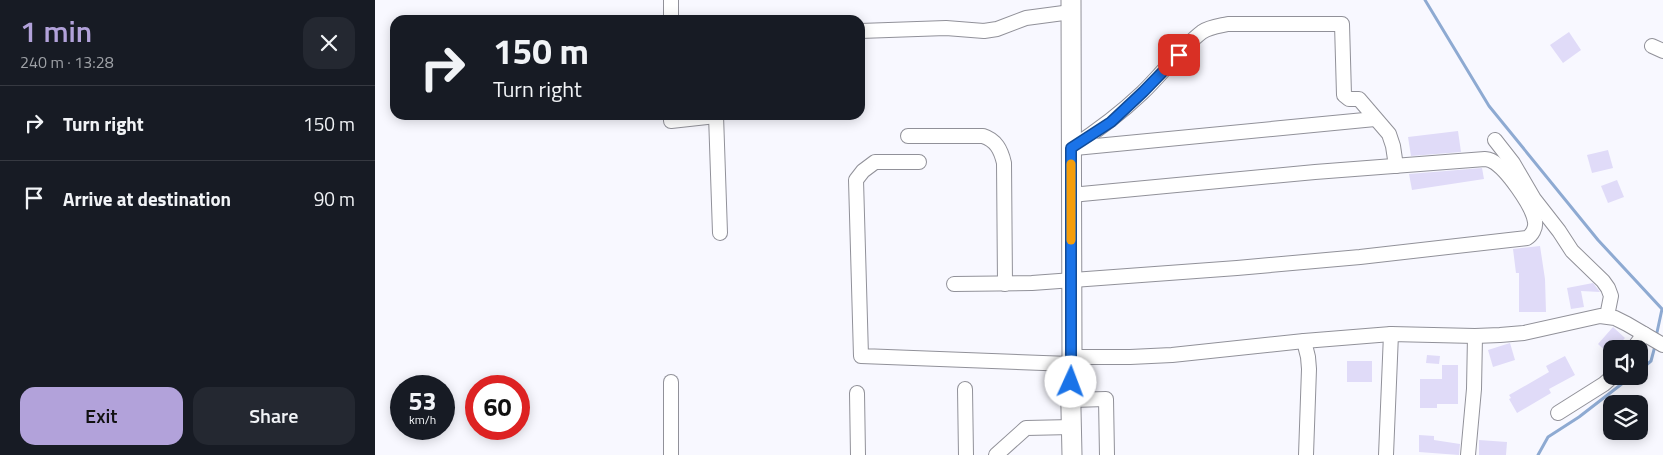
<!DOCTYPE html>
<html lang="en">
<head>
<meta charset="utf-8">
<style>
	:root { --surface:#171b24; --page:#242831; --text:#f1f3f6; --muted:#9ea1a6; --line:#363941; --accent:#b2a2da }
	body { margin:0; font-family:"Titillium Web",sans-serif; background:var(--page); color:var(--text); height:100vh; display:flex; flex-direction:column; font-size:19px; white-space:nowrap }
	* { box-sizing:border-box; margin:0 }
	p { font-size:16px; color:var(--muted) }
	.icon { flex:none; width:28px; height:28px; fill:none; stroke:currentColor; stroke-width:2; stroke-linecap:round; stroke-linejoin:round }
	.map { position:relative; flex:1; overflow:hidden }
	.sheet { display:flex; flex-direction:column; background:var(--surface); width:375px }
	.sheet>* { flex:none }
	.top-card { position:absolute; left:15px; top:15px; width:475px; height:105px; border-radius:15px; box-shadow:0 2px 12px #0003; background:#171b24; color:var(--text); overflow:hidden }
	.buttons { position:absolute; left:1228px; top:340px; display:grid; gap:10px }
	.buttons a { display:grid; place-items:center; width:45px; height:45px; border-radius:10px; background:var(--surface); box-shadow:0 2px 12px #0003; font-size:25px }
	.speed { position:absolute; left:15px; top:375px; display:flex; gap:10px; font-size:25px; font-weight:700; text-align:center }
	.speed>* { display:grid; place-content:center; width:65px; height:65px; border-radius:50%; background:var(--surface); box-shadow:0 2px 12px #0003; line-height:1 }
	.speed small { font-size:12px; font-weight:400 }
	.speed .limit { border:8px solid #d22; background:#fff; color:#111 }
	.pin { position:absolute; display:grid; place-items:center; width:42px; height:42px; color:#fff; margin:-21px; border-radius:10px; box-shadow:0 2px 8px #0006 }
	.me { position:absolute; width:55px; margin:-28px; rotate:2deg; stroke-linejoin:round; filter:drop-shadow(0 0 4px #0008) }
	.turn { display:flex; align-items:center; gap:18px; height:105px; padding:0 20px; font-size:22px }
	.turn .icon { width:65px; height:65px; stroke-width:2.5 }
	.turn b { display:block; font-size:35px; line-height:42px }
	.round { display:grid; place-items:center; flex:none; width:52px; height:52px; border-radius:15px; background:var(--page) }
	.summary { display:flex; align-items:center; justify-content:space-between; height:85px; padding:0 20px }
	h1 { font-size:30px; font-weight:600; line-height:38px; color:var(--accent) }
	.cta { display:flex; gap:10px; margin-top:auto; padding:10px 20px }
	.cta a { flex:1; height:58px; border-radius:15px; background:var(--accent); color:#111; font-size:20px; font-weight:600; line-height:58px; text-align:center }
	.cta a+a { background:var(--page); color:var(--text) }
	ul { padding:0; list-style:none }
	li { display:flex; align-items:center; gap:15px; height:75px; padding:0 20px; border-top:1px solid var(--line) }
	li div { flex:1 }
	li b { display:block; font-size:19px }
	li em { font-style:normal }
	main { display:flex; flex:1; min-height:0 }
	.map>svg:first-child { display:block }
</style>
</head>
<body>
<main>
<section class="sheet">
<div class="summary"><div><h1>1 min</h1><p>240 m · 13:28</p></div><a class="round"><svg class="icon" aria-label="close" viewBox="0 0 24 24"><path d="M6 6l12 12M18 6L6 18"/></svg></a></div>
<ul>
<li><svg class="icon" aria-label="right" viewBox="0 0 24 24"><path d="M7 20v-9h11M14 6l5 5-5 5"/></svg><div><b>Turn right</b></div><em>150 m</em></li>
<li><svg class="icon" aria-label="arrive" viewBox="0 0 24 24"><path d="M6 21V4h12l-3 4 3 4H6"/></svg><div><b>Arrive at destination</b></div><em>90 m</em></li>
</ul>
<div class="cta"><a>Exit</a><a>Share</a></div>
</section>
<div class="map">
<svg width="1288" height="455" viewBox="0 0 1288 455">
	<rect width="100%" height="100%" fill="#f8f8ff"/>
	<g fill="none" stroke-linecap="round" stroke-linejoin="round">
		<g stroke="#8eaad2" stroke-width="3">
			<path d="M 1050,0 L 1114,106 L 1223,240 L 1287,309 L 1281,337"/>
			<path d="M 1264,371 L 1276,361 L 1280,346"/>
			<path d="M 1163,455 L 1173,437 L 1204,417 L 1257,376"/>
		</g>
	</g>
	<g fill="#e0dbf8">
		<path d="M 1194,32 L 1206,50 L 1188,63 L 1175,45 Z"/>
		<path d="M 1083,131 L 1086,152 L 1036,156 L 1033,137 Z"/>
		<path d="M 1233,150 L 1238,168 L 1217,173 L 1212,155 Z"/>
		<path d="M 1107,168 L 1109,179 L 1037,190 L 1034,174 Z"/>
		<path d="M 1242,180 L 1249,197 L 1233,203 L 1226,186 Z"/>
		<path d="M 1165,246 L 1170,279 L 1171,312 L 1144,312 L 1144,273 L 1141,273 L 1138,249 Z"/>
		<path d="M 1218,283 L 1225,292 L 1206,291 L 1209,307 L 1196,309 L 1192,288 Z"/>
		<path d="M 1238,327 L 1250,338 L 1240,349 L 1236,349 L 1235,355 L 1223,344 Z"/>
		<path d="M 1135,343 L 1140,360 L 1118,367 L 1113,350 Z"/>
		<path d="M 1052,355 L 1065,356 L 1064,364 L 1051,363 Z"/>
		<path d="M 1190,356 L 1200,375 L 1174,389 L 1176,393 L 1142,413 L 1134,399 L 1136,398 L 1134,395 L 1174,372 L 1171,366 Z"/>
		<rect x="972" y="361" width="25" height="21"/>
		<path d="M 1067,365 L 1083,365 L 1083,404 L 1062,404 L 1062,408 L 1045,408 L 1045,379 L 1067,379 Z"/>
		<path d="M 1044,435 L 1059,436 L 1059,440 L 1085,444 L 1084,455 L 1044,452 Z"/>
		<path d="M 1104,440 L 1132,442 L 1131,455 L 1104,455 Z"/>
	</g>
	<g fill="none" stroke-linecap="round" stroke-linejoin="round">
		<defs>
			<g id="minor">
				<path d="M 296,20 L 296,0"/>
				<path d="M 485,31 L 571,28 L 609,31 L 622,29 L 651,18 L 696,12"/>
				<path d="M 1277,46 L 1288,51"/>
				<path d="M 296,115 L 296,121 L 341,116"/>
				<path d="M 341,115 L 345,233"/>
				<path d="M 533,136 L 608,136 C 621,140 626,150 629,163 L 630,284"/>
				<path d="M 1120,140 L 1138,163 L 1159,199 L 1184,231 L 1197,251 L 1228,281 L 1233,288 L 1236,296 L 1232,316"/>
				<path d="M 696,148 C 722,131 745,114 767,93 C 786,75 806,48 827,32 C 834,27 844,26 853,24 L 967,24 L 969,95 L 974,99 L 984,99 L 1014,134 L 1018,146 L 1021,166"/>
				<path d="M 700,148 L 1000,119"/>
				<path d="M 544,162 L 500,162 L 488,171 L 481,180 L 486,356 L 695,364"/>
				<path d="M 579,284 L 657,283 L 862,268 L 985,257 L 1152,238 C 1157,235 1161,228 1160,222 C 1158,206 1131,168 1117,161 C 1116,160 1111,159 1110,159 L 940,172 L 696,195"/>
				<path d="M 929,341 L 933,357 L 934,369 L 931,455"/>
				<path d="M 1258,349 L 1269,334"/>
				<path d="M 697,357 L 755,357 L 797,355 L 929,341 L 1016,334 L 1100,336 L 1125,335 L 1149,333 L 1225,316 L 1240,318 L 1252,324 L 1288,345"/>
				<path d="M 296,382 L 296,455"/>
				<path d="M 590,389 L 591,455"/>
				<path d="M 482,393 L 483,455"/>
				<path d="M 697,400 L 731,399 L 732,455"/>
				<path d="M 1183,413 L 1229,384 L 1238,376"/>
				<path d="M 621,455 L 651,428 L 697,427"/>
				<path d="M 1011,455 L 1016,334"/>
				<path d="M 1093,455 L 1099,389 L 1100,336"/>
			</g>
			<path id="major" d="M 696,0 L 697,357 L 695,364 L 697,455"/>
		</defs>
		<use href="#minor" stroke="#919199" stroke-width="16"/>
		<use href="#major" stroke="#919199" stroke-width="21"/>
		<use href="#minor" stroke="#fff" stroke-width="14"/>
		<use href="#major" stroke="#fff" stroke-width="19"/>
	</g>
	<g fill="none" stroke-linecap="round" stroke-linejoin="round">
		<defs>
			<path id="route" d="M 696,382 L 696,148 L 736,122 L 768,92 L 804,55"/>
		</defs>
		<use href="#route" stroke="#114b97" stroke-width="12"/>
		<use href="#route" stroke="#1a73e8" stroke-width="9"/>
		<path stroke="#f59e0b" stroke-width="9" d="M 696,164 L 696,240"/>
	</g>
</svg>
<div class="buttons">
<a><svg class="icon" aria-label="sound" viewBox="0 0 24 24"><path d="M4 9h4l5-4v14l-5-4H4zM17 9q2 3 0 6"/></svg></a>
<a><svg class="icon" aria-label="layers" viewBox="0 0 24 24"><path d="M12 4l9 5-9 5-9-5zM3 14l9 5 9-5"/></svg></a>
</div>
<div class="speed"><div>53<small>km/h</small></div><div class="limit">60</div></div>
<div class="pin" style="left:804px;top:55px;background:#d93025"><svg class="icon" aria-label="arrive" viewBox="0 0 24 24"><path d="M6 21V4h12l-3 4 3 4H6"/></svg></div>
<svg class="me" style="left:696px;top:382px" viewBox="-20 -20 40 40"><circle r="19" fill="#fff"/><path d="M0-13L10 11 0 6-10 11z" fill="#1a73e8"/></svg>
<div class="top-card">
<div class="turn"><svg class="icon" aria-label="right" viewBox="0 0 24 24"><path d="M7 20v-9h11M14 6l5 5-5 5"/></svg><div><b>150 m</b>Turn right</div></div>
</div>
</div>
</main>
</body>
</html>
